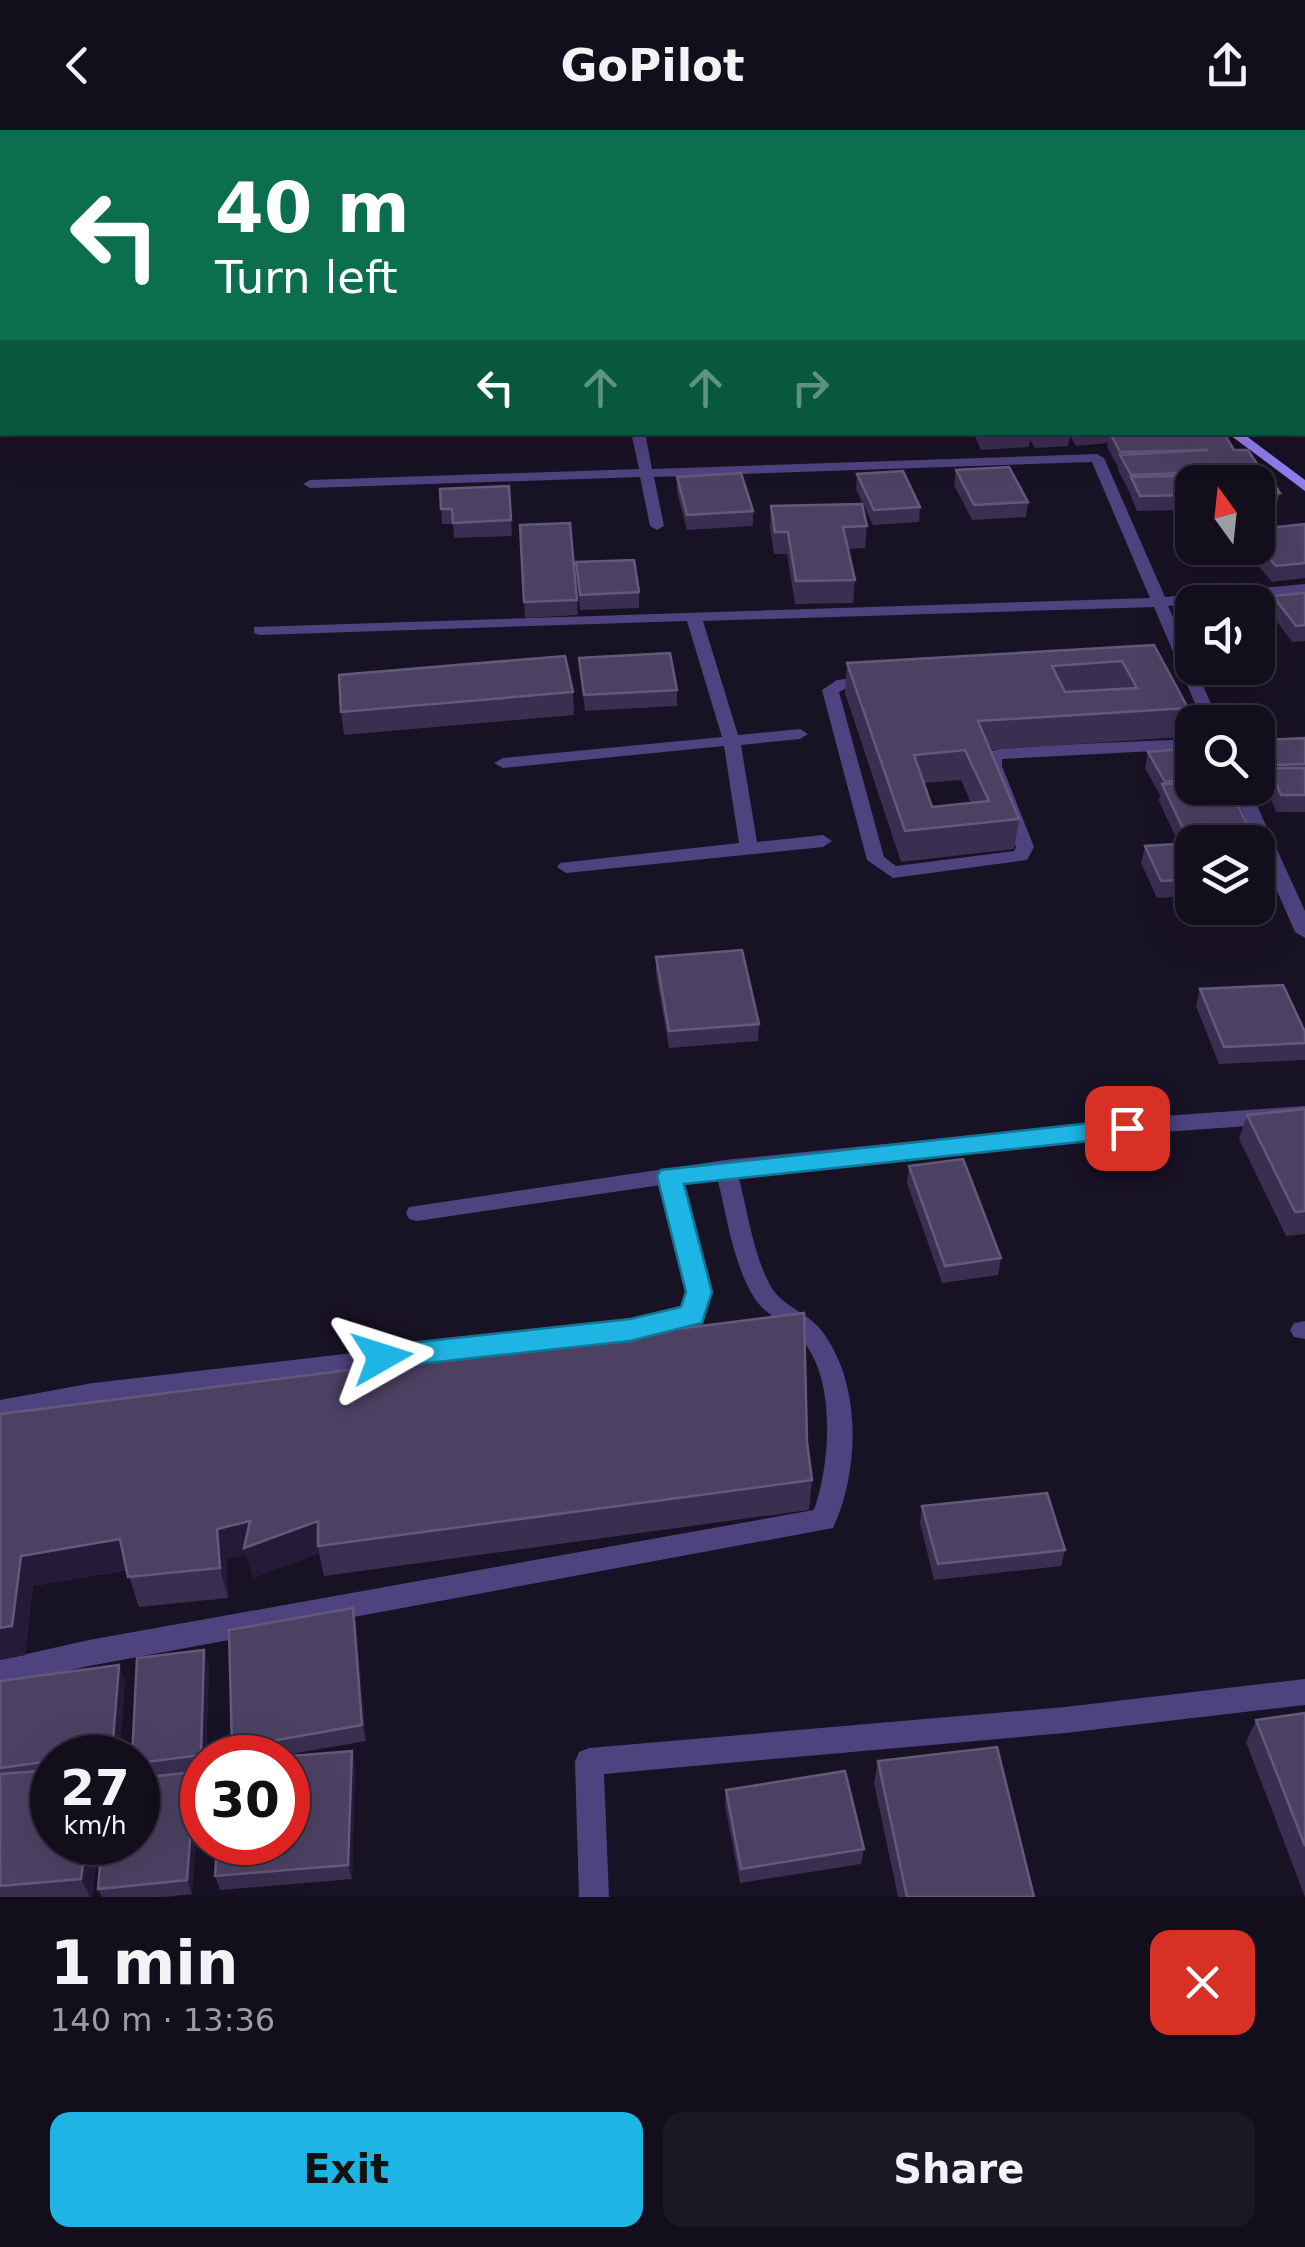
<!DOCTYPE html>
<html lang="en">
<head>
<meta charset="utf-8">
<style>
	:root { --surface:#120e1c; --page:#1b1725; --text:#f1f3f6; --muted:#9c9ca3; --line:#312e3b; --accent:#1eb4e4 }
	body { margin:0; font-family:"DejaVu Sans",sans-serif; background:var(--page); color:var(--text); height:100vh; display:flex; flex-direction:column; font-size:38px; white-space:nowrap }
	* { box-sizing:border-box; margin:0 }
	p { font-size:32px; color:var(--muted) }
	.icon { flex:none; width:55px; height:55px; fill:none; stroke:currentColor; stroke-width:2; stroke-linecap:round; stroke-linejoin:round }
	.map { position:relative; height:1767px; overflow:hidden }
	.details { display:flex; flex-direction:column; background:var(--surface); flex:1 }
	.details>* { flex:none }
	.hud { position:absolute; left:0px; top:0px; width:1305px; height:305px; box-shadow:0 10px 40px #0002,0 0 0 2px var(--line); background:#0b6e4f; color:#fff; overflow:hidden }
	.needle { width:65px; rotate:345deg }
	.fabs { position:absolute; left:1175px; top:335px; display:grid; gap:20px }
	.fabs a { display:grid; place-items:center; width:100px; height:100px; border-radius:20px; background:var(--surface); box-shadow:0 10px 40px #0002,0 0 0 2px var(--line); font-size:50px }
	.speed { position:absolute; left:30px; top:1605px; display:flex; gap:20px; font-size:50px; font-weight:700; text-align:center }
	.speed>* { display:grid; place-content:center; width:130px; height:130px; border-radius:50%; background:var(--surface); box-shadow:0 10px 40px #0002,0 0 0 2px var(--line); line-height:1 }
	.speed small { font-size:25px; font-weight:400 }
	.speed .limit { border:15px solid #d22; background:#fff; color:#111 }
	.pin { position:absolute; display:grid; place-items:center; width:85px; height:85px; color:#fff; margin:-42px; border-radius:20px; box-shadow:0 5px 15px #0006 }
	.me { position:absolute; width:110px; margin:-55px; rotate:84deg; stroke-linejoin:round; filter:drop-shadow(0 0 8px #0008) }
	.turn { display:flex; align-items:center; gap:35px; height:210px; padding:0 50px; font-size:45px }
	.turn .icon { width:130px; height:130px; stroke-width:2.5 }
	.turn b { display:block; font-size:70px; line-height:85px }
	.lanes { display:flex; align-items:center; height:95px; padding:0 50px; background:#0003; justify-content:center; gap:50px; direction:ltr }
	.lanes .off { opacity:.35 }
	.round { display:grid; place-items:center; flex:none; width:105px; height:105px; border-radius:20px; background:var(--page) }
	.head { display:flex; align-items:center; justify-content:space-between; height:170px; padding:0 50px }
	h1 { font-size:60px; font-weight:700; line-height:75px }
	.action { display:flex; gap:20px; margin-top:auto; padding:20px 50px }
	.action a { flex:1; height:115px; border-radius:20px; background:var(--accent); color:#111; font-size:40px; font-weight:700; line-height:115px; text-align:center }
	.action a+a { background:var(--page); color:var(--text) }
	header { display:flex; justify-content:space-between; align-items:center; height:130px; padding:0 50px; background:var(--surface); font-size:45px; font-weight:700 }
	.map>svg:first-child { display:block }
</style>
</head>
<body>
<header><svg class="icon" aria-label="back" viewBox="0 0 24 24"><path d="M15 5l-7 7 7 7"/></svg>GoPilot<svg class="icon" aria-label="share" viewBox="0 0 24 24"><path d="M12 15V3M7 8l5-5 5 5M5 13v7h14v-7"/></svg></header>
<div class="map">
<svg width="1305" height="1767" viewBox="0 0 1305 1767">
	<rect width="100%" height="100%" fill="#181225"/>
	<g fill="none" stroke-linecap="round" stroke-linejoin="round">
		<g fill="#4e437f" fill-rule="evenodd">
			<path d="M 1261,0 L 1273,0 L 1274,2 L 1263,2 Z"/>
			<path d="M 1302,21 L 1305,22 L 1305,28 L 1302,27 Z"/>
		</g>
		<g fill="#4e437f" fill-rule="evenodd">
			<path d="M 631,302 L 645,302 L 652,339 L 1097,324 L 1104,328 L 1165,467 L 1305,454 L 1305,464 L 1168,476 L 1219,592 L 1203,592 L 1154,477 L 703,491 L 738,605 L 800,599 L 808,604 L 800,609 L 741,615 L 757,712 L 823,705 L 832,711 L 823,717 L 566,743 L 557,737 L 560,733 L 739,713 L 724,616 L 503,638 L 494,633 L 503,628 L 722,607 L 687,491 L 260,505 L 254,503 L 254,497 L 1150,468 L 1092,332 L 654,347 L 664,396 L 657,400 L 650,396 L 640,347 L 310,358 L 303,354 L 310,350 L 639,339 Z"/>
			<path d="M 869,546 L 875,548 L 875,554 L 847,558 L 839,562 L 884,727 L 896,736 L 1014,721 L 1016,717 L 984,636 L 988,622 L 1008,617 L 1192,609 L 1192,619 L 1002,629 L 1002,636 L 1034,717 L 1027,730 L 893,748 L 867,730 L 822,560 L 837,550 Z"/>
			<path d="M 1232,658 L 1249,658 L 1305,781 L 1305,808 L 1295,802 Z"/>
			<path d="M 1305,976 L 1305,992 L 1164,1002 L 738,1045 C 748,1081 752,1121 770,1155 C 782,1177 806,1181 821,1200 C 862,1252 860,1340 833,1398 L 89,1536 L 0,1556 L 0,1530 L 89,1510 L 814,1380 C 830,1335 837,1250 802,1210 C 786,1192 765,1187 752,1164 C 732,1129 727,1086 717,1047 L 683,1052 L 711,1162 L 700,1192 L 629,1209 L 93,1273 L 0,1290 L 0,1270 L 93,1253 L 629,1191 L 682,1178 L 687,1162 L 661,1055 L 417,1091 L 409,1089 L 406,1083 L 409,1077 L 725,1030 L 1164,986 Z"/>
			<path d="M 1305,1191 L 1305,1209 L 1294,1207 L 1290,1200 L 1294,1193 Z"/>
			<path d="M 1305,1549 L 1305,1575 L 1065,1603 L 604,1644 L 609,1767 L 579,1767 L 575,1632 L 579,1622 L 589,1618 L 1065,1577 Z"/>
		</g>
		<g fill="#907eef" fill-rule="evenodd">
			<path d="M 834,0 L 846,0 L 847,2 L 836,2 Z"/>
			<path d="M 1226,302 L 1241,302 L 1305,350 L 1305,361 Z"/>
		</g>
		<g fill="#ec6593" fill-rule="evenodd">
			<path d="M 887,0 L 905,0 L 907,2 L 889,2 Z"/>
			<path d="M 939,0 L 956,0 L 958,2 L 941,2 Z"/>
			<path d="M 1302,243 L 1305,244 L 1305,256 L 1302,255 Z"/>
			<path d="M 1302,292 L 1305,293 L 1305,306 L 1295,302 L 1302,302 Z"/>
		</g>
	</g>
	<g fill="#3a2e51" fill-rule="evenodd">
		<path d="M 973,302 L 1223,302 L 1234,320 L 1261,340 L 1260,344 L 1280,363 L 1276,378 L 1258,378 L 1258,352 L 1192,352 L 1192,380 L 1137,381 L 1128,359 L 1118,340 L 1118,337 L 1107,317 L 1108,313 L 1076,316 L 1070,306 L 1068,316 L 1035,318 L 1030,310 L 1029,317 L 981,320 Z"/>
		<path d="M 956,340 L 1028,372 L 1026,387 L 972,390 L 954,355 Z"/>
		<path d="M 857,344 L 920,377 L 919,392 L 873,395 L 856,359 Z"/>
		<path d="M 677,347 L 753,381 L 753,396 L 687,400 L 677,362 Z"/>
		<path d="M 440,359 L 511,390 L 512,406 L 454,408 L 453,394 L 442,394 Z"/>
		<path d="M 771,376 L 867,396 L 865,418 L 848,419 L 855,450 L 853,473 L 795,474 L 787,424 L 774,424 L 770,398 Z"/>
		<path d="M 1305,394 L 1305,448 L 1272,452 L 1243,418 L 1258,418 L 1258,399 Z"/>
		<path d="M 520,395 L 577,470 L 578,485 L 525,488 Z"/>
		<path d="M 576,432 L 639,462 L 639,478 L 580,480 Z"/>
		<path d="M 1305,463 L 1305,511 L 1292,512 L 1269,481 L 1273,466 Z"/>
		<path d="M 1154,515 L 1188,578 L 1181,607 L 990,620 L 1019,689 L 1014,719 L 901,732 L 845,563 L 847,533 ZM 961,650 L 971,673 L 932,677 L 924,653 Z"/>
		<path d="M 579,528 L 677,560 L 677,576 L 585,581 Z"/>
		<path d="M 573,562 L 574,585 L 344,605 L 341,582 Z"/>
		<path d="M 1305,608 L 1305,682 L 1276,682 L 1265,654 L 1268,645 L 1258,626 L 1262,610 Z"/>
		<path d="M 1192,618 L 1192,658 L 1250,700 L 1247,712 L 1192,712 L 1192,766 L 1157,768 L 1141,733 L 1145,716 L 1179,714 L 1159,671 L 1160,665 L 1145,638 L 1148,622 Z"/>
		<path d="M 656,827 L 759,894 L 758,911 L 669,918 L 656,844 Z"/>
		<path d="M 1200,859 L 1305,902 L 1305,930 L 1219,934 L 1196,876 Z"/>
		<path d="M 1305,979 L 1305,1104 L 1286,1106 L 1239,1009 L 1247,985 Z"/>
		<path d="M 909,1036 L 1001,1128 L 998,1145 L 942,1153 L 907,1053 Z"/>
		<path d="M 0,1284 L 807,1312 L 812,1350 L 809,1380 L 324,1446 L 319,1423 L 253,1448 L 246,1424 L 226,1429 L 228,1468 L 139,1477 L 127,1440 L 33,1456 L 25,1525 L 0,1530 Z"/>
		<path d="M 922,1376 L 1065,1420 L 1061,1436 L 934,1450 L 920,1393 Z"/>
		<path d="M 353,1478 L 356,1494 L 366,1611 L 274,1627 L 352,1621 L 355,1636 L 352,1749 L 220,1760 L 215,1746 L 288,1628 L 235,1628 L 232,1618 Z"/>
		<path d="M 209,1535 L 206,1628 L 202,1628 L 202,1640 L 181,1643 L 200,1657 L 192,1764 L 164,1767 L 102,1767 L 98,1759 L 138,1712 L 138,1628 Z"/>
		<path d="M 0,1551 L 125,1551 L 119,1628 L 52,1628 L 52,1712 L 99,1712 L 92,1767 L 0,1767 Z"/>
		<path d="M 1305,1583 L 1305,1767 L 1246,1612 L 1256,1590 Z"/>
		<path d="M 878,1631 L 1034,1767 L 898,1767 L 874,1653 Z"/>
		<path d="M 726,1660 L 864,1719 L 861,1734 L 740,1753 L 725,1675 Z"/>
	</g>
	<g fill="#251b38">
		<path d="M 250,1391 L 318,1391 L 319,1423 L 253,1448 L 246,1424 L 226,1429 L 228,1468 L 220,1438 L 217,1399 Z"/>
		<path d="M 120,1409 L 130,1439 L 33,1456 L 25,1525 L 0,1530 L 0,1498 L 21,1426 Z"/>
		<path d="M 353,1478 L 356,1494 L 366,1611 L 362,1595 Z"/>
		<path d="M 204,1520 L 209,1535 L 206,1628 L 202,1628 L 202,1630 L 201,1625 Z"/>
		<path d="M 119,1535 L 125,1551 L 119,1628 L 114,1628 L 112,1623 Z"/>
		<path d="M 352,1621 L 355,1636 L 352,1749 L 348,1735 Z"/>
		<path d="M 195,1642 L 200,1657 L 192,1764 L 187,1750 Z"/>
		<path d="M 86,1712 L 99,1712 L 92,1767 L 90,1767 L 81,1749 Z"/>
	</g>
	<g fill="#4c4163" stroke="#64597b" stroke-width="2.5" fill-rule="evenodd">
		<path d="M 982,302 L 1027,302 L 983,305 Z"/>
		<path d="M 1223,302 L 1234,320 L 1248,320 L 1261,340 L 1131,345 L 1120,325 L 1208,320 L 1120,322 L 1110,303 Z"/>
		<path d="M 1009,337 L 1028,372 L 974,375 L 956,340 Z"/>
		<path d="M 903,341 L 920,377 L 874,380 L 857,344 Z"/>
		<path d="M 741,343 L 753,381 L 687,385 L 677,347 Z"/>
		<path d="M 1268,344 L 1280,363 L 1258,364 L 1258,352 L 1192,352 L 1192,365 L 1140,366 L 1131,347 Z"/>
		<path d="M 509,356 L 511,390 L 453,393 L 452,379 L 441,379 L 440,359 Z"/>
		<path d="M 862,374 L 867,396 L 843,397 L 855,450 L 796,451 L 788,402 L 775,402 L 771,376 Z"/>
		<path d="M 570,393 L 577,470 L 524,472 L 520,395 Z"/>
		<path d="M 1305,394 L 1305,433 L 1276,436 L 1258,415 L 1258,399 Z"/>
		<path d="M 634,430 L 639,462 L 580,465 L 576,432 Z"/>
		<path d="M 1305,463 L 1305,495 L 1296,496 L 1273,466 Z"/>
		<path d="M 1154,515 L 1188,578 L 978,591 L 1019,689 L 905,701 L 847,533 ZM 1122,531 L 1137,558 L 1065,562 L 1052,536 ZM 965,620 L 989,671 L 932,677 L 914,625 Z"/>
		<path d="M 670,523 L 677,560 L 584,565 L 579,528 Z"/>
		<path d="M 565,526 L 573,562 L 341,582 L 339,545 Z"/>
		<path d="M 1305,608 L 1305,634 L 1276,635 L 1262,610 Z"/>
		<path d="M 1192,618 L 1192,649 L 1165,652 L 1148,622 Z"/>
		<path d="M 1270,638 L 1305,638 L 1305,665 L 1281,665 Z"/>
		<path d="M 1192,653 L 1192,658 L 1229,658 L 1250,700 L 1185,703 L 1162,654 Z"/>
		<path d="M 1237,710 L 1238,712 L 1203,712 Z"/>
		<path d="M 1192,713 L 1192,749 L 1161,751 L 1145,716 Z"/>
		<path d="M 742,820 L 759,894 L 669,901 L 656,827 Z"/>
		<path d="M 1283,855 L 1305,902 L 1305,913 L 1224,917 L 1200,859 Z"/>
		<path d="M 1305,979 L 1305,1081 L 1295,1082 L 1247,985 Z"/>
		<path d="M 963,1029 L 1001,1128 L 945,1136 L 909,1036 Z"/>
		<path d="M 804,1183 L 807,1312 L 812,1350 L 318,1416 L 318,1391 L 244,1418 L 250,1391 L 217,1399 L 220,1438 L 128,1447 L 120,1409 L 21,1426 L 12,1496 L 0,1498 L 0,1284 Z"/>
		<path d="M 1047,1363 L 1065,1420 L 938,1434 L 922,1376 Z"/>
		<path d="M 353,1478 L 362,1595 L 232,1618 L 229,1500 Z"/>
		<path d="M 204,1520 L 201,1625 L 138,1633 L 138,1628 L 132,1628 L 137,1528 Z"/>
		<path d="M 119,1535 L 112,1623 L 80,1628 L 52,1628 L 52,1631 L 0,1638 L 0,1551 Z"/>
		<path d="M 1305,1583 L 1305,1716 L 1256,1590 Z"/>
		<path d="M 997,1617 L 1034,1767 L 907,1767 L 878,1631 Z"/>
		<path d="M 352,1621 L 348,1735 L 215,1746 L 217,1712 L 288,1712 L 288,1628 L 265,1628 Z"/>
		<path d="M 52,1640 L 52,1712 L 86,1712 L 81,1749 L 0,1756 L 0,1644 Z"/>
		<path d="M 845,1641 L 864,1719 L 741,1739 L 726,1660 Z"/>
		<path d="M 195,1642 L 187,1750 L 98,1759 L 102,1712 L 138,1712 L 138,1648 Z"/>
	</g>
	<path fill="#1eb4e4" stroke="#147594" stroke-width="2.5" d="M 1127,989 L 1139,998 L 1127,1007 L 684,1054 L 712,1162 L 702,1193 L 630,1211 L 382,1238 L 372,1235 L 368,1227 L 372,1219 L 382,1216 L 630,1189 L 681,1177 L 686,1162 L 657,1046 L 661,1040 Z"/>
</svg>
<div class="fabs">
<a><svg class="needle" viewBox="-14 -14 28 28"><path d="M0-13l5 13h-10z" fill="#e53935"/><path d="M0 13l5-13h-10z" fill="#9c9ca3"/></svg></a>
<a><svg class="icon" aria-label="sound" viewBox="0 0 24 24"><path d="M4 9h4l5-4v14l-5-4H4zM17 9q2 3 0 6"/></svg></a>
<a><svg class="icon" aria-label="search" viewBox="0 0 24 24"><circle cx="10" cy="10" r="6"/><path d="M15 15l6 6"/></svg></a>
<a><svg class="icon" aria-label="layers" viewBox="0 0 24 24"><path d="M12 4l9 5-9 5-9-5zM3 14l9 5 9-5"/></svg></a>
</div>
<div class="speed"><div>27<small>km/h</small></div><div class="limit">30</div></div>
<div class="pin" style="left:1127px;top:998px;background:#d93025"><svg class="icon" aria-label="arrive" viewBox="0 0 24 24"><path d="M6 21V4h12l-3 4 3 4H6"/></svg></div>
<svg class="me" style="left:382px;top:1227px" viewBox="-20 -20 40 40"><path d="M0-17L14 15 0 8-14 15z" fill="#1eb4e4" stroke="#fff" stroke-width="4"/></svg>
<div class="hud">
<div class="turn"><svg class="icon" aria-label="left" viewBox="0 0 24 24"><path d="M17 20v-9H6M10 6l-5 5 5 5"/></svg><div><b>40 m</b>Turn left</div></div>
<div class="lanes"><svg class="icon" aria-label="left" viewBox="0 0 24 24"><path d="M17 20v-9H6M10 6l-5 5 5 5"/></svg><svg class="icon off" aria-label="ahead" viewBox="0 0 24 24"><path d="M12 20V5M6 11l6-6 6 6"/></svg><svg class="icon off" aria-label="ahead" viewBox="0 0 24 24"><path d="M12 20V5M6 11l6-6 6 6"/></svg><svg class="icon off" aria-label="right" viewBox="0 0 24 24"><path d="M7 20v-9h11M14 6l5 5-5 5"/></svg></div>
</div>
</div>
<section class="details">
<div class="head"><div><h1>1 min</h1><p>140 m · 13:36</p></div><a class="round" style="background:#d93025;color:#fff"><svg class="icon" aria-label="close" viewBox="0 0 24 24"><path d="M6 6l12 12M18 6L6 18"/></svg></a></div>
<div class="action"><a>Exit</a><a>Share</a></div>
</section>
</body>
</html>
